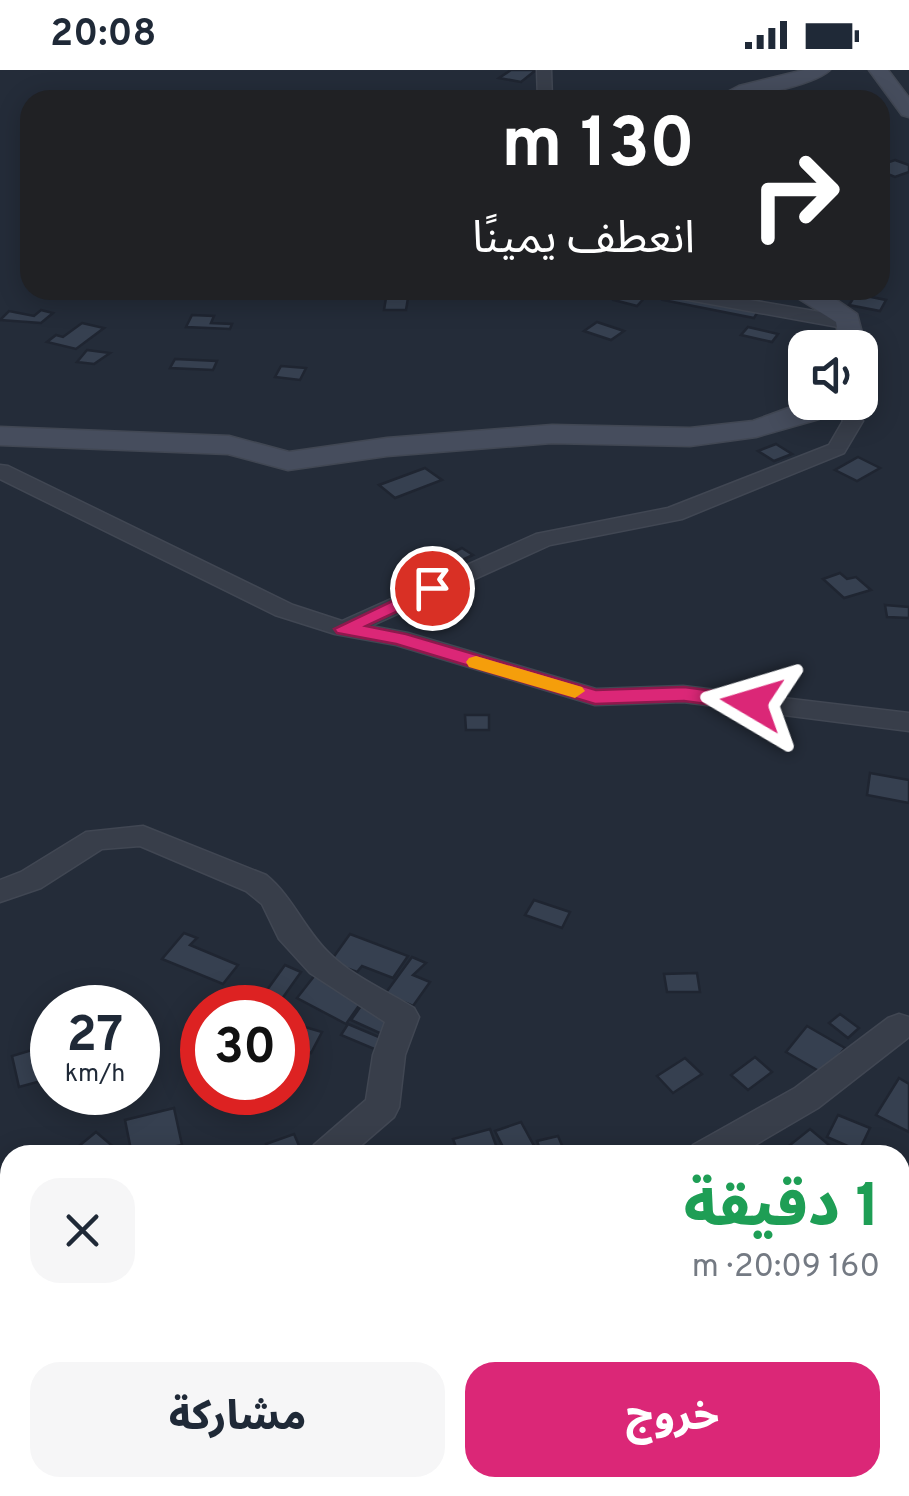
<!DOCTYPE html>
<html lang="ar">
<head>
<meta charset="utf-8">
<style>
	:root { --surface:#fff; --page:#f6f6f7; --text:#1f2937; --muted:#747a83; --accent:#db2777 }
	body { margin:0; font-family:Overpass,"Noto Sans Arabic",sans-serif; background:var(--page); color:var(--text); direction:rtl; height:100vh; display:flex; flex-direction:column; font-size:38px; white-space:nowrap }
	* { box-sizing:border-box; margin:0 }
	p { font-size:32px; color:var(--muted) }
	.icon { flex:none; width:55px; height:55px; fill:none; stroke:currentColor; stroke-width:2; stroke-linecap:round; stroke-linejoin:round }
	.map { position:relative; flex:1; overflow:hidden; direction:ltr }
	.drawer { position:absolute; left:0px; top:1075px; width:910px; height:352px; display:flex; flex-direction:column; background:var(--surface); border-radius:30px 30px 0 0; box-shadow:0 5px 25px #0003; direction:rtl }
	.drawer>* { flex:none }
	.hud { position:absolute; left:20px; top:20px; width:870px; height:210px; border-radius:30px; box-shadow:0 5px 25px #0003; direction:rtl; background:#202124; color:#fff; overflow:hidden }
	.tools { position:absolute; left:788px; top:260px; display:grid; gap:20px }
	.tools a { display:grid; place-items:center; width:90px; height:90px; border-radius:20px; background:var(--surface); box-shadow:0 5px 25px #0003; font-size:50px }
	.speed { position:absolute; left:30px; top:915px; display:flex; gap:20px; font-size:50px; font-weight:700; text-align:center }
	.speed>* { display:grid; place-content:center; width:130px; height:130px; border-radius:50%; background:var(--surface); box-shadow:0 5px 25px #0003; line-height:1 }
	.speed small { font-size:25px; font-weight:400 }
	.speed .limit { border:15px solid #d22; background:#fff; color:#111 }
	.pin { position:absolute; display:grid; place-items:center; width:85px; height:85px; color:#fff; margin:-42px; border:5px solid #fff; border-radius:50%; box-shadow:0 2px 10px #0007 }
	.me { position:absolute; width:110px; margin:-55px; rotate:277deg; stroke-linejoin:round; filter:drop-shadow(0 0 8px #0008) }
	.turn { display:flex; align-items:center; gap:35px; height:210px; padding:0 30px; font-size:45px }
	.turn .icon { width:130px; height:130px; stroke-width:2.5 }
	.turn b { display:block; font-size:70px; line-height:85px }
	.round { display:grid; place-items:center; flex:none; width:105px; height:105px; border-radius:30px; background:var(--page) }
	.summary { display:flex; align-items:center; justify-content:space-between; height:170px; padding:0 30px }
	h1 { font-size:60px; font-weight:800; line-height:75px; color:#1e9e55 }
	.action { display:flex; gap:20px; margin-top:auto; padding:20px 30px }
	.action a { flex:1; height:115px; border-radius:30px; background:var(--accent); color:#fff; font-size:40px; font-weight:800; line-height:115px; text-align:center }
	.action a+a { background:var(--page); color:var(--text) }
	.status { display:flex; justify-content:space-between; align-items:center; height:70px; padding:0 50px; background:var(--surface); direction:ltr }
	.status svg { height:28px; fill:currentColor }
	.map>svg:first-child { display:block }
</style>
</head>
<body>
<div class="status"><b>20:08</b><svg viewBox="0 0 49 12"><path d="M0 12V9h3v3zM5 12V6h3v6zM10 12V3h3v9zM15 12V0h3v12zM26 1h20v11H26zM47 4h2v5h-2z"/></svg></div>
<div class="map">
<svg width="909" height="1426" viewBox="0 0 909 1426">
	<rect width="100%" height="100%" fill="#242c39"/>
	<g fill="#364050" stroke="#1f2531" stroke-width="2.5">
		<path d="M 511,0 L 536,0 L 521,12 L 499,8 Z"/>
		<path d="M 895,90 L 909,95 L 909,102 L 895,107 L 880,101 L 880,95 Z"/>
		<path d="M 624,220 L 626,220 L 647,225 L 637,236 L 614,230 Z"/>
		<path d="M 668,224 L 758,241 L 754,248 L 663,230 Z"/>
		<path d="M 856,224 L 886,230 L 880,241 L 849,235 Z"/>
		<path d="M 386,228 L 408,228 L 406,240 L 384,240 Z"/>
		<path d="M 41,240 L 53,243 L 41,253 L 0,250 L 9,241 L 34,246 Z"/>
		<path d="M 192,245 L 214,246 L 211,253 L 232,254 L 230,259 L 186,257 Z"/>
		<path d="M 597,252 L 624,261 L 611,270 L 584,261 Z"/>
		<path d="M 82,253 L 104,258 L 76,279 L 47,272 L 56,265 L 63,267 Z"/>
		<path d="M 748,257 L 778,264 L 772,272 L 741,265 Z"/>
		<path d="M 87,280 L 110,283 L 94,294 L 77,292 Z"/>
		<path d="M 175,289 L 217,291 L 213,300 L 170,298 Z"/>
		<path d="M 281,296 L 306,298 L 300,310 L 275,307 Z"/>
		<path d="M 776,374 L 792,384 L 774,391 L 758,381 Z"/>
		<path d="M 858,387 L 880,398 L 857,411 L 835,400 Z"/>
		<path d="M 425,398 L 442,410 L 395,428 L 379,415 Z"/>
		<path d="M 462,478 L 473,485 L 445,498 L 435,491 Z"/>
		<path d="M 840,503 L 847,509 L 856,507 L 871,520 L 844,528 L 823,509 Z"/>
		<path d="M 885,535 L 909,537 L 909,548 L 887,547 Z"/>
		<path d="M 465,645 L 489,645 L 489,660 L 466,660 Z"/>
		<path d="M 870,703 L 909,710 L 909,733 L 867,725 Z"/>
		<path d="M 534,830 L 570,842 L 562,858 L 525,845 Z"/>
		<path d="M 184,863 L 197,868 L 190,875 L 238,895 L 223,914 L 162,889 Z"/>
		<path d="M 350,864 L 408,886 L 393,908 L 362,896 L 357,902 L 330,892 Z"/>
		<path d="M 412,887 L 426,893 L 413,905 L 430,912 L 413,936 L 385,924 Z"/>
		<path d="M 285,895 L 301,902 L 279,933 L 262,927 Z"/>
		<path d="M 697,903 L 700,922 L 667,922 L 664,904 Z"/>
		<path d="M 315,905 L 365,927 L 346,954 L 297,928 Z"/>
		<path d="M 361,936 L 394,951 L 384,965 L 351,950 Z"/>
		<path d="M 840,944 L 859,958 L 848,968 L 829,953 Z"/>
		<path d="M 288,952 L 322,962 L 311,983 L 292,978 L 288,985 Z"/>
		<path d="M 348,954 L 386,970 L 379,981 L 341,965 Z"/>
		<path d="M 807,956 L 845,978 L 824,1004 L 786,982 Z"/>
		<path d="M 52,974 L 52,1008 L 19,1017 L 12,986 Z"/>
		<path d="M 755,987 L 772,1002 L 748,1020 L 731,1005 Z"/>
		<path d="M 685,988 L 702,1004 L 673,1023 L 657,1006 Z"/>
		<path d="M 899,1008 L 909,1014 L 909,1062 L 876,1045 Z"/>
		<path d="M 174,1038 L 182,1075 L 132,1085 L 125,1050 Z"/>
		<path d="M 838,1045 L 870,1058 L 859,1081 L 827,1067 Z"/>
		<path d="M 521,1052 L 539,1085 L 485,1085 L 504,1079 L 495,1061 Z"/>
		<path d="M 490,1059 L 497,1078 L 459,1085 L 453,1069 Z"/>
		<path d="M 810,1059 L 835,1080 L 830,1085 L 780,1083 Z"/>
		<path d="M 96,1062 L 123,1085 L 68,1085 Z"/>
		<path d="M 294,1064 L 303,1085 L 270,1085 L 266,1074 Z"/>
		<path d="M 558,1066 L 566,1085 L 542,1085 L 537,1071 Z"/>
		<path d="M 902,1099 L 909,1102 L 909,1149 L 900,1145 Z"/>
		<path d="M 900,1259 L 909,1261 L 909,1313 L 900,1311 Z"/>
		<path d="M 0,1329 L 10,1335 L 10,1374 L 0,1387 Z"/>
		<path d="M 8,1398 L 10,1418 L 42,1418 L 45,1419 L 40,1426 L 0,1426 L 0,1408 Z"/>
		<path d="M 806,1418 L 850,1418 L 848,1426 L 804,1426 Z"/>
	</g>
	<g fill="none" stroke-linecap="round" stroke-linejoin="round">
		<defs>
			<g id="street">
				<path d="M 537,0 L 551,0 L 552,30 L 538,30 Z"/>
				<path d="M 652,220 L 692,220 L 849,247 L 858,253 L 849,259 L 661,225 Z"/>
				<path d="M 833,332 L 853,332 L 863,351 L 844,383 L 682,449 L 550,475 L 371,556 L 408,563 L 596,619 L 683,616 L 909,643 L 909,661 L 683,632 L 595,635 L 396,575 L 335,564 L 275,545 L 0,409 L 0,395 L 8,396 L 293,535 L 342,551 L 536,464 L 668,438 L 829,375 L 843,351 Z"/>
				<path d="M 143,756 L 266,805 C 293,827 304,859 329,883 C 352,906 387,921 414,938 L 419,947 L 405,985 L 399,1037 L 394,1047 L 350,1085 L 309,1085 L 314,1075 L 366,1030 L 373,985 L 385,952 L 310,903 L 279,869 L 262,834 L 246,821 L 140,776 L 102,779 L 41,818 L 0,832 L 0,810 L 21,802 L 86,762 Z"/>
				<path d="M 899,944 L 909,947 L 909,967 L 818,1038 L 743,1082 L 688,1085 L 693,1075 L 795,1018 L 888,948 Z"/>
				<path d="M 10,1183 L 10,1217 L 0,1219 L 0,1185 Z"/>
				<path d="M 0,1224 L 10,1227 L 10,1266 L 0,1262 Z"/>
				<path d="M 247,1418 L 297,1418 L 301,1426 L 250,1426 Z"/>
				<path d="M 684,1418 L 735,1418 L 739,1426 L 687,1426 Z"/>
			</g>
			<g id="secondary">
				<path d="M 804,0 L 830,0 C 811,17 739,30 712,30 L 739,16 Z"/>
				<path d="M 869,0 L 888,0 L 909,28 L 909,47 L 902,45 Z"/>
				<path d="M 785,220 L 822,220 L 857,244 L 866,278 L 862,284 L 860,278 L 840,278 L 836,252 Z"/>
				<path d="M 805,332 L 834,332 L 819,349 L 756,367 L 690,376 L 552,373 L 387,386 L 288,400 L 228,384 L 0,375 L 0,357 L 229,366 L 289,382 L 387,368 L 552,355 L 690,358 L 753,351 Z"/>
			</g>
		</defs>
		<use href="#street" stroke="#414753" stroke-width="3"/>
		<use href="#secondary" stroke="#414753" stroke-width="3"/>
		<use href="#street" fill="#383e4a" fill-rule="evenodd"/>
		<use href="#secondary" fill="#464d5d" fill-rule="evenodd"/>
	</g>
	<path fill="#db2777" stroke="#8e194d" stroke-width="2.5" d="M 432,512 L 442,518 L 439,522 L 366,556 L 406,564 L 596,620 L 684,617 L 752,626 L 762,633 L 752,640 L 684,631 L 595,634 L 396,574 L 337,563 L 334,559 Z"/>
	<path fill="#f59e0b" d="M 476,586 L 582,617 L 585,621 L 575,628 L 469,597 L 466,592 L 469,588 Z"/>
</svg>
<div class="tools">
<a><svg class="icon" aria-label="sound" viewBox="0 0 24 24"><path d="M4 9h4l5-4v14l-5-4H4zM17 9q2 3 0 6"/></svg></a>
</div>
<div class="speed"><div>27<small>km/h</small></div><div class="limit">30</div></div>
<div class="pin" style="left:432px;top:518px;background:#d93025"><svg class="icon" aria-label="arrive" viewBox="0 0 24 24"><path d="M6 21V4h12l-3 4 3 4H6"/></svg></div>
<svg class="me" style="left:752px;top:633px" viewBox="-20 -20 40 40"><path d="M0-17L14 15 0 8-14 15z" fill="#db2777" stroke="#fff" stroke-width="4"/></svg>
<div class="hud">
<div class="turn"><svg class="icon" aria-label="right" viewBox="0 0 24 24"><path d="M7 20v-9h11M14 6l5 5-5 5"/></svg><div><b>130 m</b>انعطف يمينًا</div></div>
</div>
<section class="drawer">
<div class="summary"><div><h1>1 دقيقة</h1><p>160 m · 20:09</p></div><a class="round"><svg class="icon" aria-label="close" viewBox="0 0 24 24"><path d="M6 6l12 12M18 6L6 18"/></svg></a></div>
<div class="action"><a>خروج</a><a>مشاركة</a></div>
</section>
</div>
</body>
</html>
